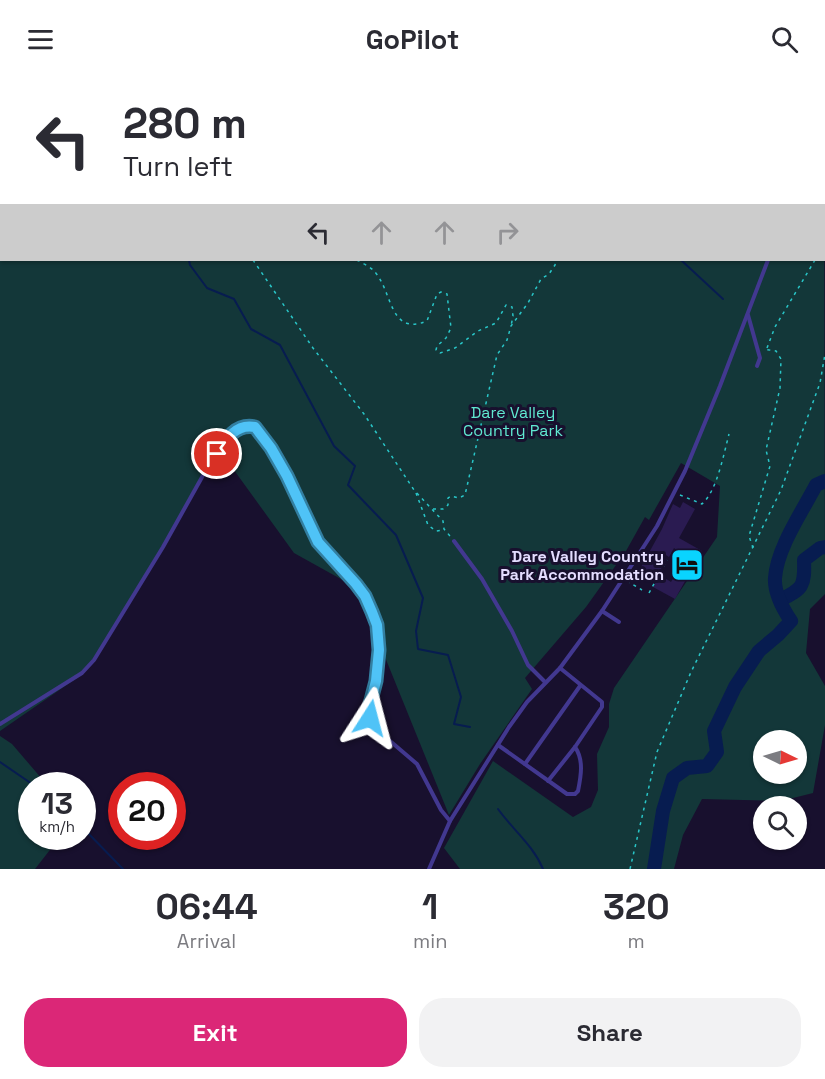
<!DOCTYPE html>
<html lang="en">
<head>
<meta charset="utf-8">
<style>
	:root { --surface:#fff; --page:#f2f2f3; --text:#2b2b33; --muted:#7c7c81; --accent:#db2777 }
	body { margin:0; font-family:"Space Grotesk",sans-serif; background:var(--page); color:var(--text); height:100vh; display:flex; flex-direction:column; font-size:22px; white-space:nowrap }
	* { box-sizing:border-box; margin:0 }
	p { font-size:20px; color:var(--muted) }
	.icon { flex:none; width:33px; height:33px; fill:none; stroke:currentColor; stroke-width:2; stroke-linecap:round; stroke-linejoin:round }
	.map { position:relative; height:791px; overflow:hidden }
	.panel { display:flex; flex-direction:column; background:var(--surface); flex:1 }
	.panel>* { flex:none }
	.guide { position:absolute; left:0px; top:0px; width:825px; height:183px; box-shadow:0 2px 4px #0004; background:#fff; color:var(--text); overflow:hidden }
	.needle { width:39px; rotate:95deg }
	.tools { position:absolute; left:753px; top:652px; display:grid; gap:12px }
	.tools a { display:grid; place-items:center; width:54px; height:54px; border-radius:50%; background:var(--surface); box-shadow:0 2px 4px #0004; font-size:30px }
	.speed { position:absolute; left:18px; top:694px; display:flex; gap:12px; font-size:30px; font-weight:700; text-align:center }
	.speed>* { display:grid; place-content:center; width:78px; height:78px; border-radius:50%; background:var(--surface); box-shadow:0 2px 4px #0004; line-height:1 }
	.speed small { font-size:15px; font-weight:400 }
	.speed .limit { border:9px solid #d22; background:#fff; color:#111 }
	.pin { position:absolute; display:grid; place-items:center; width:51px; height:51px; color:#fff; margin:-26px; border:3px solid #fff; border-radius:50%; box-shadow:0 2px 6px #0007 }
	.me { position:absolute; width:66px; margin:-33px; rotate:9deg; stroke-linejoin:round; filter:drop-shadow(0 0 4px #0008) }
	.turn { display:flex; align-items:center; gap:21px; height:126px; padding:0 24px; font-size:27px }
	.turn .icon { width:78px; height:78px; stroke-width:2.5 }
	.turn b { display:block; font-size:42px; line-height:51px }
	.lanes { display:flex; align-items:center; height:57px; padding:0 24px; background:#0003; justify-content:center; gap:30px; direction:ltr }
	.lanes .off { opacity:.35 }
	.eta { display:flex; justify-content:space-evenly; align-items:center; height:102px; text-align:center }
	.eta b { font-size:36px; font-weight:800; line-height:42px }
	.action { display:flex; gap:12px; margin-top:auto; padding:12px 24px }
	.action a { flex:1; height:69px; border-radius:24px; background:var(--accent); color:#fff; font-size:24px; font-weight:800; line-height:69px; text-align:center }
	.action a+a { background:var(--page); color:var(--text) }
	header { display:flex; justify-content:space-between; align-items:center; height:78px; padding:0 24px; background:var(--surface); font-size:27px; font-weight:800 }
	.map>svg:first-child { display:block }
</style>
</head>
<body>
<header><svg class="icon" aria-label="menu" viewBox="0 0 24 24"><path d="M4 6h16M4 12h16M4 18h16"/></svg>GoPilot<svg class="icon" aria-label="search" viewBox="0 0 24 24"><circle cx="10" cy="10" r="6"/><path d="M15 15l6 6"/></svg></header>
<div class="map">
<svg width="825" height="791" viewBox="0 0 825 791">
	<rect width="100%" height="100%" fill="#18102e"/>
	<g fill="#133739" fill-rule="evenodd">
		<path d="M 0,0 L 825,0 L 824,11 L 824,2 L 2,2 L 2,182 L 824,182 L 824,43 L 825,516 L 810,531 L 806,575 L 825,608 L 825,647 L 813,715 L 781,723 L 702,721 L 683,757 L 674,791 L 460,791 L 444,770 L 493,683 L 573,739 L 591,729 L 598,712 L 597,676 L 609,649 L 609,626 L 614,610 L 717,459 L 720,408 L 681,385 L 649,442 L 645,439 L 626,473 L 586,529 L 525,600 L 532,611 L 480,686 L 449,737 L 357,510 L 294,475 L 218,370 L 134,518 L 84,595 L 0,653 ZM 764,663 L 796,663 L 796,696 L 764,696 Z"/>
		<path d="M 0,658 L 12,666 L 48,708 L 32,708 L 32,759 L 60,759 L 35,791 L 0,791 Z"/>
	</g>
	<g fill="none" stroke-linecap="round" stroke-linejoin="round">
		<g stroke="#071c50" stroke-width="2">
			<path d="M 446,0 L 447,2"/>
			<path d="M 66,2 L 66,0"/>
			<path d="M 189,182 L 190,187 L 207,210 L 234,221 L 251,251 L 280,267 L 334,368 L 355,388 L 348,407 L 396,457 L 423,520 L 416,553 L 418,571 L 448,577 L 461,619 L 454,646 L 470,649"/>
			<path d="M 681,182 L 723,221"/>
			<path d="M 0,684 L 35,708"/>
			<path d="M 498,731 C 513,752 533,767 543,791"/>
			<path d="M 82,749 L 123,791"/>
		</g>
		<g stroke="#071c50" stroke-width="14">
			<path d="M 809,2 L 810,0"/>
			<path d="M 780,522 C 803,511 805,508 804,482 L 820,470 L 825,469"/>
			<path d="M 654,791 L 663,733 L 673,700 L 687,690 L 707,688 L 717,674 L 714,653 L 735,609 L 759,573 L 778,557 L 791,543 C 783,531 774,515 775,500 C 777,470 802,434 816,407 L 825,403"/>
		</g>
	</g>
	<path fill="#2a1b51" d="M 683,424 L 695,431 L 679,460 L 702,473 L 675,521 L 653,509 L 660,497 L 671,504 L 686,478 L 674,470 L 669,479 L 661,474 L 655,485 L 662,489 L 656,500 L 640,491 L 662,451 L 673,426 L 680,430 Z"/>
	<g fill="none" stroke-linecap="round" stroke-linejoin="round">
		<g stroke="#29c6c8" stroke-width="1.5" stroke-dasharray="3 4.5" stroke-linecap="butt">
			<path d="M 141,0 L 142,2"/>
			<path d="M 263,0 L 263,2"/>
			<path d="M 336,0 L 337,2"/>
			<path d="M 547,0 L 549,2"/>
			<path d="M 783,0 L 790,2"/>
			<path d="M 288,2 L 289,0"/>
			<path d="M 749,2 L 764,0"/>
			<path d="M 818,2 L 818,0"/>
			<path d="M 824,17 L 825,13"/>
			<path d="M 824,168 L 825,165"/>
			<path d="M 253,182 L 313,270 L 364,336 L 414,412 L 443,443 L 444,451 L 450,458"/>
			<path d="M 357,182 C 362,185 369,188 373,192 C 393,211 388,259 427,243 L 437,216 L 441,214 L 447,216 L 451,250 L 446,260 L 437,268 L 436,272 L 440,275 L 455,270 L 478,253 L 496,245 L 506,227 L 512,229 L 513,238 L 511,248"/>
			<path d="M 767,270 L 775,249 L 815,182"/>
			<path d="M 416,415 L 428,447 L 436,453 L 443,452"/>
			<path d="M 680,417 L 702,426 C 717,413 724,375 729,356"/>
			<path d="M 433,431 L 443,431 L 448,427 L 448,420 L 451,418 L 459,420 L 465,417 L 497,277 L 507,262 L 511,248 L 528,225 L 541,201 L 549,196 L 555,187 L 556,182"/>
			<path d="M 753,470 L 749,458 L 770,388 L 766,372 L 780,310 L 781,281 L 776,273 L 763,271"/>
			<path d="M 627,503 L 642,512"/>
			<path d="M 649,515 L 667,482"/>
			<path d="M 630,791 L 657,674 L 691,594 L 781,412 L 820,305 L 825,276"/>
		</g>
		<g stroke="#423890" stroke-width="4">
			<path d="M 824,32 L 825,30"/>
			<path d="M 748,237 L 760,280 L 757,288"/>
			<path d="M 454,463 L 482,501 L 512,553 L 528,587 L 545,604"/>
			<path d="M 602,533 L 619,544"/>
			<path d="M 0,646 L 82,595 L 94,582 L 163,469 L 206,392 L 227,360 L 237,352 L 247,348 L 255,349 L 271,370 L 287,398 L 318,464 L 356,506 L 365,518 L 372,534 L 377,547 L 379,571 L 376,603 L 368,634 L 370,640 L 376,651 L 417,686 L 441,732 L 450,743"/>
			<path d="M 498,667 L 567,716 L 575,716 L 578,713 C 581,698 584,682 575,669"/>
			<path d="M 525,686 L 580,608"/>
			<path d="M 548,703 L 575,669 L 602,629 L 602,624 L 560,590"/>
			<path d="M 429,791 L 450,743 L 509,649 L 527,624 L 560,590 L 602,533 L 657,448 L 685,393 L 720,308 L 768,182"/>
		</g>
	</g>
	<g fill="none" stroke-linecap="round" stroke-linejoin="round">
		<defs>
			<path id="route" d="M 217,376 C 226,361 236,345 255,349 L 271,370 L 287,398 L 318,464 L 356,506 L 365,518 L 372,534 L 377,547 L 379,572 L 376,603 L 368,634 L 370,640"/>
		</defs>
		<use href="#route" stroke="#337fa1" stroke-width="15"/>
		<use href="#route" stroke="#4fc3f7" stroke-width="10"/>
	</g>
	<defs>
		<symbol id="hotel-square" viewBox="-11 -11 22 22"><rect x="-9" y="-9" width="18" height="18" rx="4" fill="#09d4ff" stroke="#18102e"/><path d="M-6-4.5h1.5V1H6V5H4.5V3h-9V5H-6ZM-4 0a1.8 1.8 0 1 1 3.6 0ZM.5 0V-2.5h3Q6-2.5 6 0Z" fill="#111"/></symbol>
	</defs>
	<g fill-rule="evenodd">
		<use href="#hotel-square" x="668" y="468" width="38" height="38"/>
	</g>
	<g text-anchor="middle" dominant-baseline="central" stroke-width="6" stroke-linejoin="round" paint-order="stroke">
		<g font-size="16" fill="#60e9d1" stroke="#18102e">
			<text x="513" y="334">Dare Valley<tspan x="513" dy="18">Country Park</tspan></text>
		</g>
		<g font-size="16" font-weight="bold" fill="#e4ddff" stroke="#18102e" text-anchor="end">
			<text x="664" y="478">Dare Valley Country<tspan x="664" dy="18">Park Accommodation</tspan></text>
		</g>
	</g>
</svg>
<div class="tools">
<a><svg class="needle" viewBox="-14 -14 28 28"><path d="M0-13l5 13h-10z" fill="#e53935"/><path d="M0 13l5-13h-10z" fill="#7c7c81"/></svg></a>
<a><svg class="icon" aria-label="search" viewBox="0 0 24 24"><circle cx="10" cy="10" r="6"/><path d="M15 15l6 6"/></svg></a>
</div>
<div class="speed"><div>13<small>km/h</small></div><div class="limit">20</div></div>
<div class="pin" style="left:217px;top:376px;background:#d93025"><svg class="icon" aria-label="arrive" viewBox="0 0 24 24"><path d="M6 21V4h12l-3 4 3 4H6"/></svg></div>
<svg class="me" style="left:370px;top:640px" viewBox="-20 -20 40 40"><path d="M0-17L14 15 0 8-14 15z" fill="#4fc3f7" stroke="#fff" stroke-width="4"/></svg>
<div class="guide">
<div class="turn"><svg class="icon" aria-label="left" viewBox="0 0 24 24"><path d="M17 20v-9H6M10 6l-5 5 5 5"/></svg><div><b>280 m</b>Turn left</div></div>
<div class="lanes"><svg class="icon" aria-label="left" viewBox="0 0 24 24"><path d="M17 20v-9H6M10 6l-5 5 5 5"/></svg><svg class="icon off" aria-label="ahead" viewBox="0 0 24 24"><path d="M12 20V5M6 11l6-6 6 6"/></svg><svg class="icon off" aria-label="ahead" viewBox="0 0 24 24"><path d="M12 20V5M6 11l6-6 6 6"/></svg><svg class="icon off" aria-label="right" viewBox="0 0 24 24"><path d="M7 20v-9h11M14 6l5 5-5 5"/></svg></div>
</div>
</div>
<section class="panel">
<div class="eta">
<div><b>06:44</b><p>Arrival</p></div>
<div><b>1</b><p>min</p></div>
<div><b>320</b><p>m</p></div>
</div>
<div class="action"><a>Exit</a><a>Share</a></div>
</section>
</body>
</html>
